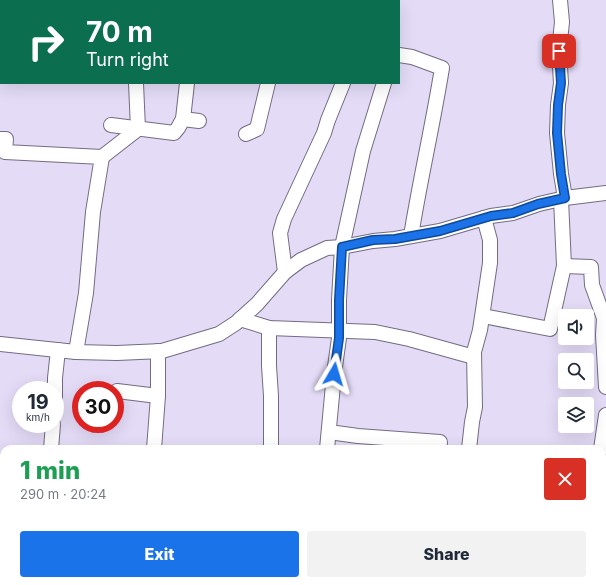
<!DOCTYPE html>
<html lang="en">
<head>
<meta charset="utf-8">
<style>
	:root { --surface:#fff; --page:#f2f2f3; --text:#1f2937; --muted:#747a83; --accent:#1a73e8 }
	body { margin:0; font-family:Inter,sans-serif; background:var(--page); color:var(--text); height:100vh; display:flex; flex-direction:column; font-size:15px; white-space:nowrap }
	* { box-sizing:border-box; margin:0 }
	p { font-size:13px; color:var(--muted) }
	.icon { flex:none; width:22px; height:22px; fill:none; stroke:currentColor; stroke-width:2; stroke-linecap:round; stroke-linejoin:round }
	.map { position:relative; flex:1; overflow:hidden }
	.sheet { position:absolute; left:0px; top:445px; width:606px; height:140px; display:flex; flex-direction:column; background:var(--surface); border-radius:12px 12px 0 0; box-shadow:0 4px 16px #0002 }
	.sheet>* { flex:none }
	.top-card { position:absolute; left:0px; top:0px; width:400px; height:84px; box-shadow:0 4px 16px #0002; background:#0b6e4f; color:#fff; overflow:hidden }
	.fabs { position:absolute; left:558px; top:309px; display:grid; gap:8px }
	.fabs a { display:grid; place-items:center; width:36px; height:36px; border-radius:4px; background:var(--surface); box-shadow:0 4px 16px #0002; font-size:20px }
	.speed { position:absolute; left:12px; top:381px; display:flex; gap:8px; font-size:20px; font-weight:700; text-align:center }
	.speed>* { display:grid; place-content:center; width:52px; height:52px; border-radius:50%; background:var(--surface); box-shadow:0 4px 16px #0002; line-height:1 }
	.speed small { font-size:10px; font-weight:400 }
	.speed .limit { border:6px solid #d22; background:#fff; color:#111 }
	.pin { position:absolute; display:grid; place-items:center; width:34px; height:34px; color:#fff; margin:-17px; border-radius:8px; box-shadow:0 2px 6px #0006 }
	.me { position:absolute; width:44px; margin:-22px; rotate:7deg; stroke-linejoin:round; filter:drop-shadow(0 0 3px #0008) }
	.turn { display:flex; align-items:center; gap:14px; height:84px; padding:0 20px; font-size:18px }
	.turn .icon { width:52px; height:52px; stroke-width:2.5 }
	.turn b { display:block; font-size:28px; line-height:34px }
	.round { display:grid; place-items:center; flex:none; width:42px; height:42px; border-radius:4px; background:var(--page) }
	.summary { display:flex; align-items:center; justify-content:space-between; height:68px; padding:0 20px }
	h1 { font-size:24px; font-weight:800; line-height:30px; color:#1e9e55 }
	.button { display:flex; gap:8px; margin-top:auto; padding:8px 20px }
	.button a { flex:1; height:46px; border-radius:4px; background:var(--accent); color:#fff; font-size:16px; font-weight:800; line-height:46px; text-align:center }
	.button a+a { background:var(--page); color:var(--text) }
	.map>svg:first-child { display:block }
</style>
</head>
<body>
<div class="map">
<svg width="606" height="585" viewBox="0 0 606 585">
	<rect width="100%" height="100%" fill="#e4dbf7"/>
	<g fill="none" stroke-linecap="round" stroke-linejoin="round">
		<defs>
			<g id="minor">
				<path d="M 560,0 L 562,22 L 559,51 L 561,83 L 558,105 L 557,133 L 561,174 L 565,198"/>
				<path d="M 110,1 L 110,0"/>
				<path d="M 287,1 L 287,0"/>
				<path d="M 0,6 L 1,6"/>
				<path d="M 399,55 L 412,57 L 442,68 C 433,124 420,180 411,236"/>
				<path d="M 183,119 L 199,121"/>
				<path d="M 111,125 L 174,133 L 178,128 L 183,119 L 187,83"/>
				<path d="M 246,134 L 257,129 L 268,83"/>
				<path d="M 0,139 L 6,139 L 5,152 L 102,157 L 93,212 L 86,293 L 76,352"/>
				<path d="M 102,157 L 138,129 L 136,83"/>
				<path d="M 564,266 L 591,267 L 592,285 L 604,318 L 603,335 L 606,387"/>
				<path d="M 285,272 L 280,233 L 284,219 L 324,133 L 328,120 L 343,83"/>
				<path d="M 483,316 L 550,329 L 564,266 L 561,199"/>
				<path d="M 240,319 L 269,328 L 375,332 L 409,339 L 474,357"/>
				<path d="M 269,328 L 269,366 L 271,396 L 271,449"/>
				<path d="M 0,344 L 76,352 L 117,353 L 162,351 L 219,334 L 236,323 L 257,304 L 285,272 L 301,260 L 327,248 L 342,247 L 373,241 L 395,239 L 440,231 L 491,216 L 513,213 L 539,204 L 565,198 L 606,193"/>
				<path d="M 117,391 L 158,396"/>
				<path d="M 55,403 L 55,378 L 58,350"/>
				<path d="M 329,432 L 358,436 L 440,442 L 439,449"/>
				<path d="M 51,449 L 53,424"/>
				<path d="M 154,449 L 158,396 L 158,351"/>
				<path d="M 327,449 L 334,374 L 339,338 L 339,300 L 342,247 L 363,151 L 384,83"/>
				<path d="M 469,449 L 472,422 L 475,407 L 474,352 L 480,330 L 490,263 L 490,240 L 484,218"/>
				<path d="M 601,449 L 606,415"/>
				<path d="M 0,512 L 4,512"/>
				<path d="M 602,580 L 606,582"/>
				<path d="M 35,583 L 65,585"/>
				<path d="M 140,585 L 141,581"/>
				<path d="M 308,585 L 308,581"/>
				<path d="M 480,585 L 481,581"/>
			</g>
		</defs>
		<use href="#minor" stroke="#746b83" stroke-width="16"/>
		<use href="#minor" stroke="#fff" stroke-width="14"/>
	</g>
	<g fill="none" stroke-linecap="round" stroke-linejoin="round">
		<defs>
			<path id="route" d="M 334,374 L 339,338 L 339,300 L 342,247 L 373,240 L 395,239 L 440,231 L 491,216 L 513,213 L 538,204 L 565,198 L 561,174 L 557,133 L 558,105 L 561,83 L 559,51"/>
		</defs>
		<use href="#route" stroke="#114b97" stroke-width="10"/>
		<use href="#route" stroke="#1a73e8" stroke-width="7"/>
	</g>
</svg>
<div class="fabs">
<a><svg class="icon" aria-label="sound" viewBox="0 0 24 24"><path d="M4 9h4l5-4v14l-5-4H4zM17 9q2 3 0 6"/></svg></a>
<a><svg class="icon" aria-label="search" viewBox="0 0 24 24"><circle cx="10" cy="10" r="6"/><path d="M15 15l6 6"/></svg></a>
<a><svg class="icon" aria-label="layers" viewBox="0 0 24 24"><path d="M12 4l9 5-9 5-9-5zM3 14l9 5 9-5"/></svg></a>
</div>
<div class="speed"><div>19<small>km/h</small></div><div class="limit">30</div></div>
<div class="pin" style="left:559px;top:51px;background:#d93025"><svg class="icon" aria-label="arrive" viewBox="0 0 24 24"><path d="M6 21V4h12l-3 4 3 4H6"/></svg></div>
<svg class="me" style="left:334px;top:374px" viewBox="-20 -20 40 40"><path d="M0-17L14 15 0 8-14 15z" fill="#1a73e8" stroke="#fff" stroke-width="4"/></svg>
<div class="top-card">
<div class="turn"><svg class="icon" aria-label="right" viewBox="0 0 24 24"><path d="M7 20v-9h11M14 6l5 5-5 5"/></svg><div><b>70 m</b>Turn right</div></div>
</div>
<section class="sheet">
<div class="summary"><div><h1>1 min</h1><p>290 m · 20:24</p></div><a class="round" style="background:#d93025;color:#fff"><svg class="icon" aria-label="close" viewBox="0 0 24 24"><path d="M6 6l12 12M18 6L6 18"/></svg></a></div>
<div class="button"><a>Exit</a><a>Share</a></div>
</section>
</div>
</body>
</html>
